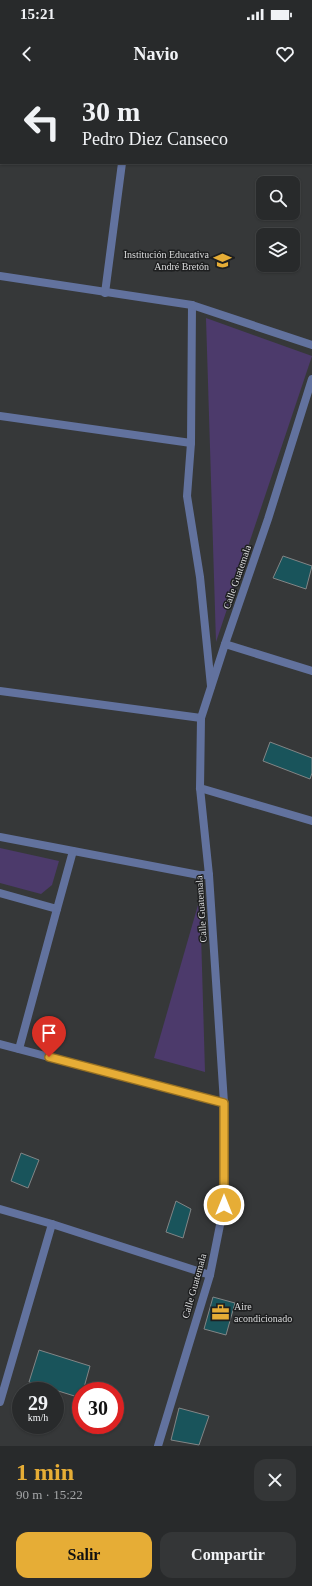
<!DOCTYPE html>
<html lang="es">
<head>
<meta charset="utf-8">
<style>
	:root { --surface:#282a2b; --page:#343637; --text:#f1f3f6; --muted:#a5a7a9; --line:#444647; --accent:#e6ad36 }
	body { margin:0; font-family:Georgia,serif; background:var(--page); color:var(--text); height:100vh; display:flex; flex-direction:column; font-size:15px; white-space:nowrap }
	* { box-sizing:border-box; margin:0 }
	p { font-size:13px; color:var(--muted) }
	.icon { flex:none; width:22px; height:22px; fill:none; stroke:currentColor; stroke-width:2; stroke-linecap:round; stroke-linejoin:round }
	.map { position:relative; height:1366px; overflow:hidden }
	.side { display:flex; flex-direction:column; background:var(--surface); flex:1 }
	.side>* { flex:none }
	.hud { position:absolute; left:0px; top:0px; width:312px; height:84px; box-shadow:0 1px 3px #0004,0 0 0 1px var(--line); background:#282a2b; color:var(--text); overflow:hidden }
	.controls { position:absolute; left:256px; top:96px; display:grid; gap:8px }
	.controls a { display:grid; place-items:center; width:44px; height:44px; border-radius:8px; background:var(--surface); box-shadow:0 1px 3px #0004,0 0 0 1px var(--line); font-size:20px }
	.speed { position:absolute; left:12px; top:1302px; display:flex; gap:8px; font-size:20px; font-weight:700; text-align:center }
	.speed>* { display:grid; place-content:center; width:52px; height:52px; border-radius:50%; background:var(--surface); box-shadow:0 1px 3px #0004,0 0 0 1px var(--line); line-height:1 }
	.speed small { font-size:10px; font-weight:400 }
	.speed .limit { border:6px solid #d22; background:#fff; color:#111 }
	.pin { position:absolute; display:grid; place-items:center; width:34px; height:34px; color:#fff; margin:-41px -17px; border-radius:50% 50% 50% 0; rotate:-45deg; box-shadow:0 0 4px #0007 }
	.pin .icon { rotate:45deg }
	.me { position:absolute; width:44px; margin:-22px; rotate:0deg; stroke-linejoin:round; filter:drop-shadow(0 0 3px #0008) }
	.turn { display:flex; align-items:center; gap:14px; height:84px; padding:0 16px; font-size:18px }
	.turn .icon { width:52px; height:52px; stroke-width:2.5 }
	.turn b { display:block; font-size:28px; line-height:34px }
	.round { display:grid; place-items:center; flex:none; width:42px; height:42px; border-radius:12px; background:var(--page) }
	.overview { display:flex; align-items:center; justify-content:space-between; height:68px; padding:0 16px }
	h1 { font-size:24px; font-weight:700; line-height:30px; color:var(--accent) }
	.cta { display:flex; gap:8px; margin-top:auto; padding:8px 16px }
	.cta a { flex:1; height:46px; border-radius:12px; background:var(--accent); color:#111; font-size:16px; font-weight:700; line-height:46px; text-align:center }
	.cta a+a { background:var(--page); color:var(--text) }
	.status { display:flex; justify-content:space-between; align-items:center; height:28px; padding:0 20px; background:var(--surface); direction:ltr }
	.status svg { height:11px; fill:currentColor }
	header { display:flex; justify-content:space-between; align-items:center; height:52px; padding:0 16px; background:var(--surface); font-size:18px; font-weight:700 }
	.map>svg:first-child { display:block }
</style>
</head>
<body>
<div class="status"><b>15:21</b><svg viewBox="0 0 49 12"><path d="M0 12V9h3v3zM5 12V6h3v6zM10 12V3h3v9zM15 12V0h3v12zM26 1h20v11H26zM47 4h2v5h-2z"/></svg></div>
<header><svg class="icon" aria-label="back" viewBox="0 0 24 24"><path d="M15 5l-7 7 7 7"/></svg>Navio<svg class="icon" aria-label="heart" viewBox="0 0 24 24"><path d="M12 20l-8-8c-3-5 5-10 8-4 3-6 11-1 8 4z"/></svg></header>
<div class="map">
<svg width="312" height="1366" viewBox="0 0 312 1366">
	<rect width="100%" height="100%" fill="#363839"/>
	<g fill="#4c3a6b">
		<path d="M 238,0 L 312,0 L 312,10 L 311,1 Z"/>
		<path d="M 206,238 L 312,276 L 216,562 Z"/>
		<path d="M 0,768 L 59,781 L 52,805 L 41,814 L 0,803 Z"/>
		<path d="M 200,818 L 205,992 L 154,978 Z"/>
	</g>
	<g fill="#19545b" stroke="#828586">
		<path d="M 311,50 L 312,51 L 312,83 L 311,82 Z"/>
		<path d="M 283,476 L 312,486 L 306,509 L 273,498 Z"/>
		<path d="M 270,662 L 312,678 L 312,693 L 310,699 L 263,681 Z"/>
		<path d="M 21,1073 L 39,1080 L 28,1108 L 11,1101 Z"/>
		<path d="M 176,1121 L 191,1129 L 183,1158 L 166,1152 Z"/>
		<path d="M 213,1217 L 235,1223 L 226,1255 L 204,1249 Z"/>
		<path d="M 39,1270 L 90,1286 L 83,1311 L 81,1311 L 81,1318 L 29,1302 Z"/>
		<path d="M 179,1328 L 209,1336 L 199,1365 L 171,1360 Z"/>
	</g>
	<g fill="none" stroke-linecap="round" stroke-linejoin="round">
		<g stroke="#62729e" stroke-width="8">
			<path d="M 191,363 L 192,225"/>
			<path d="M 19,969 L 57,829"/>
		</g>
		<g stroke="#62729e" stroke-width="8">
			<path d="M 133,1 L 133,0"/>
			<path d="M 0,196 L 192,225 L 312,265"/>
			<path d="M 105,213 L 122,83"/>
			<path d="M 0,336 L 191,363 L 187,416 L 200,497 L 211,606"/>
			<path d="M 225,564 L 268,439 L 312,299"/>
			<path d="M 0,611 L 201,638"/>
			<path d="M 200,708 L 312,741"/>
			<path d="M 0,757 L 199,795 L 209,795"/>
			<path d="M 0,813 L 57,829 L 73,771"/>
			<path d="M 0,1129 L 52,1144 L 210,1195"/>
			<path d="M 0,1322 L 52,1144"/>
			<path d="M 158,1366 L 210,1195 L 224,1125 L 224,1023"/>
		</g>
		<path stroke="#62729e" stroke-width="8" d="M 0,964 L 224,1023 L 209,795 L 200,708 L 201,638 L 225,564 L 312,591"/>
		<g stroke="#7992d8" stroke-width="8">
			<path d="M 169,0 L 176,1"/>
			<path d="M 311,20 L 312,21"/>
		</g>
	</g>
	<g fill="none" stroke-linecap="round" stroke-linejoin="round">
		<defs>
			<path id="route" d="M 49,977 L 224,1023 L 224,1125"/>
		</defs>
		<use href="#route" stroke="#967023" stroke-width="10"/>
		<use href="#route" stroke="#e6ad36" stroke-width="7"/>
	</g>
	<defs>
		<symbol id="school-bare" viewBox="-9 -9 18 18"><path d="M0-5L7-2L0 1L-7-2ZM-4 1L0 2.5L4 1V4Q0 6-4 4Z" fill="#e6ad36" stroke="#1e1f20" stroke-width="2.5" paint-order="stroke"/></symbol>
		<symbol id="office-bare" viewBox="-9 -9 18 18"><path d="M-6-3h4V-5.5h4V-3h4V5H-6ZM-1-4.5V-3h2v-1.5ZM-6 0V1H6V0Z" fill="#e6ad36" stroke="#1e1f20" stroke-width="2.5" paint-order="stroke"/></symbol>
	</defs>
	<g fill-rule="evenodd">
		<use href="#school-bare" x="210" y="168" width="25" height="25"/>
		<use href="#office-bare" x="208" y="1220" width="25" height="25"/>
	</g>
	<g text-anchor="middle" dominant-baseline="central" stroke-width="3" stroke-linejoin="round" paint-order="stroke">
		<g font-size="10" fill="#dbdcdd" stroke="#1e1f20" text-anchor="end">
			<text x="209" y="174">Institución Educativa<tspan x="209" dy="12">André Bretón</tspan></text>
			<text x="234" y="1226" text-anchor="start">Aire<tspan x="234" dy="12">acondicionado</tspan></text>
		</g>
		<g font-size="10" fill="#dbdcdd" stroke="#1e1f20">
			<text transform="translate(237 497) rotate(-71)">Calle Guatemala</text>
			<text transform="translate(201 829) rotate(-94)">Calle Guatemala</text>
			<text transform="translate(194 1206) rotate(-74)">Calle Guatemala</text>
		</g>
	</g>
</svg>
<div class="controls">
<a><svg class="icon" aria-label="search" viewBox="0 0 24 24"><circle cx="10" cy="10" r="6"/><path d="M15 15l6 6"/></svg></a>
<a><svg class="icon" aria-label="layers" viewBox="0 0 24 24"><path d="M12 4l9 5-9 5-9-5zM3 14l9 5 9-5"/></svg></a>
</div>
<div class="speed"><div>29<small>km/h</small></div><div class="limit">30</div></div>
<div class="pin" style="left:49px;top:977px;background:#d93025"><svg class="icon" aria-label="arrive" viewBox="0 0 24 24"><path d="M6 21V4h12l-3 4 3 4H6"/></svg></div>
<svg class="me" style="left:224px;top:1125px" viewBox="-20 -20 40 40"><circle r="17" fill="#e6ad36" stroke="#fff" stroke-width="3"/><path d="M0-11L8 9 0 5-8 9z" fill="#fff"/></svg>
<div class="hud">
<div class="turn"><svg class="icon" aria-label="left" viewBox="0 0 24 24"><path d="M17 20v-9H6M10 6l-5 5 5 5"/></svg><div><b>30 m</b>Pedro Diez Canseco</div></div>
</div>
</div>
<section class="side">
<div class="overview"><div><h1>1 min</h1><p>90 m · 15:22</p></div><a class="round"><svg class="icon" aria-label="close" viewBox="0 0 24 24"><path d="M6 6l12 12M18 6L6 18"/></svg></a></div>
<div class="cta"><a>Salir</a><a>Compartir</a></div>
</section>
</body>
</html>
